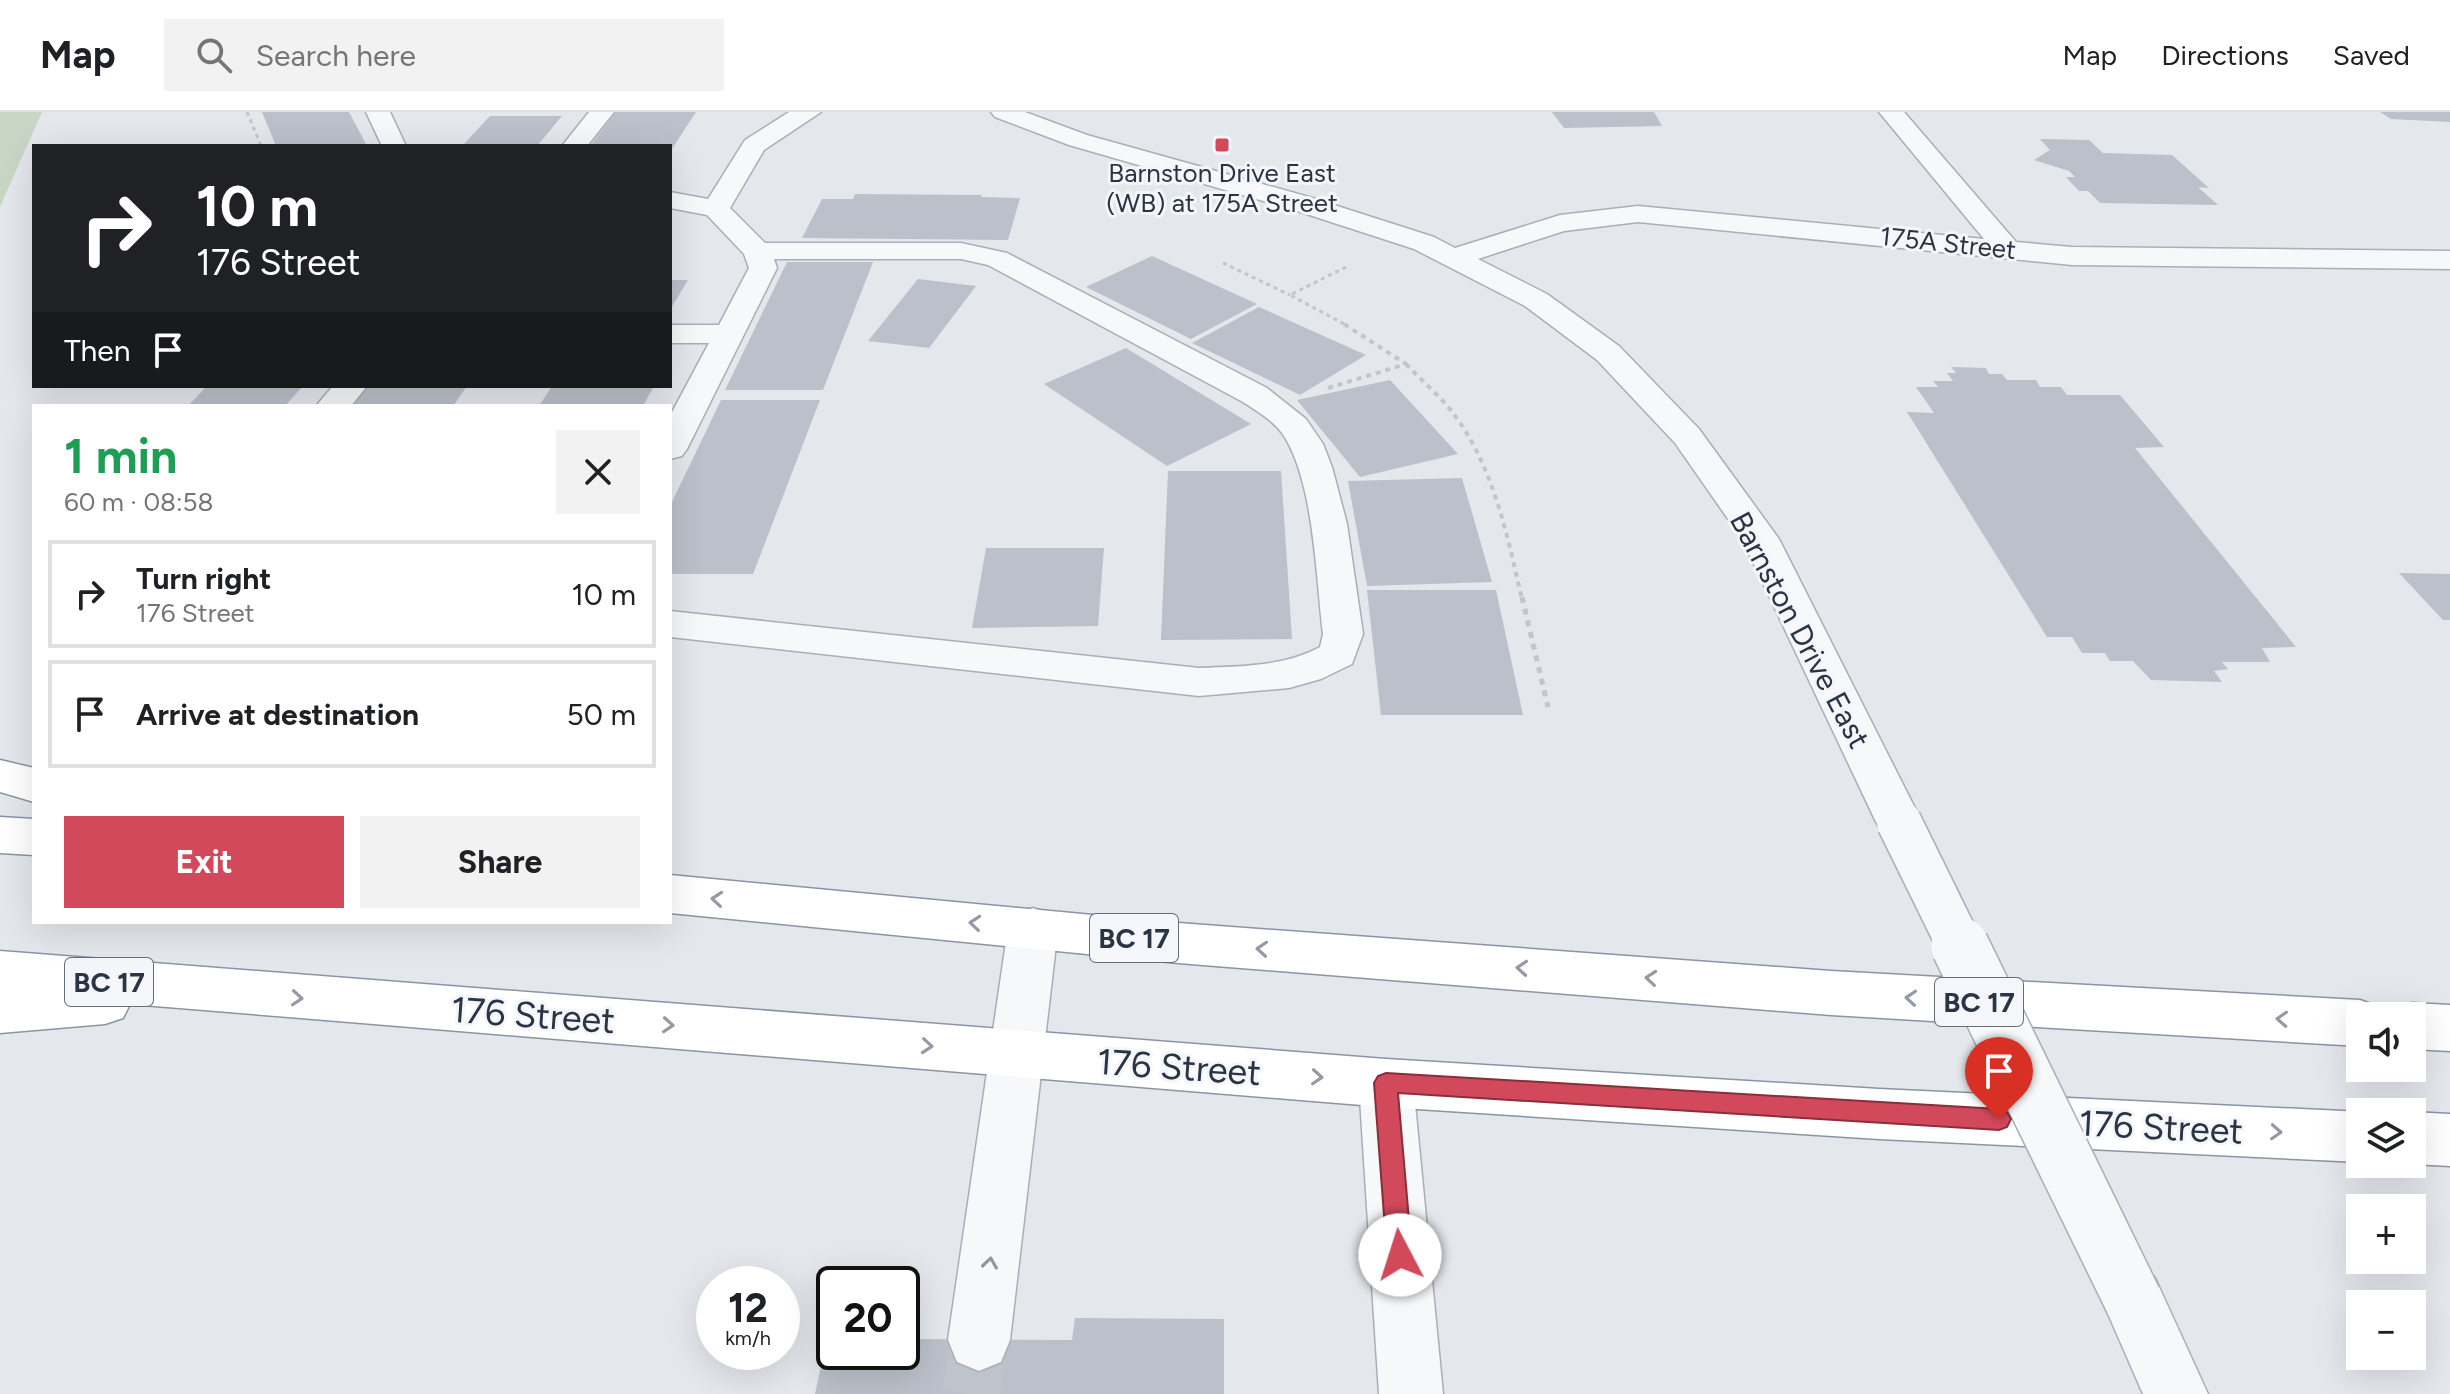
<!DOCTYPE html>
<html lang="en">
<head>
<meta charset="utf-8">
<style>
	:root { --surface:#fff; --page:#f2f2f2; --text:#202124; --muted:#757577; --line:#e0e0e0; --accent:#d1495b }
	body { margin:0; font-family:Figtree,sans-serif; background:var(--page); color:var(--text); height:100vh; display:flex; flex-direction:column; font-size:30px; white-space:nowrap }
	* { box-sizing:border-box; margin:0 }
	p { font-size:26px; color:var(--muted) }
	.icon { flex:none; width:44px; height:44px; fill:none; stroke:currentColor; stroke-width:2; stroke-linecap:round; stroke-linejoin:round }
	.map { position:relative; flex:1; overflow:hidden }
	.drawer { position:absolute; left:32px; top:292px; width:640px; height:520px; display:flex; flex-direction:column; background:var(--surface); border-radius:0px; box-shadow:0 8px 32px #0002 }
	.drawer>* { flex:none }
	.banner { position:absolute; left:32px; top:32px; width:640px; height:244px; border-radius:0px; box-shadow:0 8px 32px #0002; background:#202124; color:#fff; overflow:hidden }
	.tools { position:absolute; left:2346px; top:890px; display:grid; gap:16px }
	.tools a { display:grid; place-items:center; width:80px; height:80px; border-radius:0px; background:var(--surface); box-shadow:0 8px 32px #0002; font-size:40px }
	.speed { position:absolute; left:696px; top:1154px; display:flex; gap:16px; font-size:40px; font-weight:700; text-align:center }
	.speed>* { display:grid; place-content:center; width:104px; height:104px; border-radius:50%; background:var(--surface); box-shadow:0 8px 32px #0002; line-height:1 }
	.speed small { font-size:20px; font-weight:400 }
	.speed .limit { border:4px solid #111; border-radius:12px; background:#fff; color:#111 }
	.pin { position:absolute; display:grid; place-items:center; width:68px; height:68px; color:#fff; margin:-82px -34px; border-radius:50% 50% 50% 0; rotate:-45deg; box-shadow:0 0 8px #0007 }
	.pin .icon { rotate:45deg }
	.me { position:absolute; width:88px; margin:-44px; rotate:355deg; stroke-linejoin:round; filter:drop-shadow(0 0 6px #0008) }
	.turn { display:flex; align-items:center; gap:28px; height:168px; padding:0 32px; font-size:36px }
	.turn .icon { width:104px; height:104px; stroke-width:2.5 }
	.turn b { display:block; font-size:56px; line-height:68px }
	.then { display:flex; align-items:center; height:76px; padding:0 32px; background:#0003; gap:16px; font-size:30px }
	.round { display:grid; place-items:center; flex:none; width:84px; height:84px; border-radius:0px; background:var(--page) }
	.overview { display:flex; align-items:center; justify-content:space-between; height:136px; padding:0 32px }
	h1 { font-size:48px; font-weight:700; line-height:60px; color:#1e9e55 }
	.cta { display:flex; gap:16px; margin-top:auto; padding:16px 32px }
	.cta a { flex:1; height:92px; border-radius:0px; background:var(--accent); color:#fff; font-size:32px; font-weight:700; line-height:92px; text-align:center }
	.cta a+a { background:var(--page); color:var(--text) }
	ul { padding:0; list-style:none }
	li { display:flex; align-items:center; gap:24px; height:108px; margin:0 16px 12px; padding:0 16px; border:4px solid var(--line); border-radius:0px }
	li div { flex:1 }
	li b { display:block; font-size:30px }
	li em { font-style:normal }
	header { display:flex; align-items:center; gap:48px; box-sizing:border-box; height:112px; padding:0 40px; background:var(--surface); border-bottom:2px solid var(--line) }
	header strong { font-size:38px }
	nav { display:flex; gap:44px; margin-inline-start:auto; font-size:28px }
	.search { width:560px; height:72px; background:var(--page); display:flex; align-items:center; gap:20px; box-sizing:border-box; padding:0 28px; border-radius:0px; color:var(--muted); font-size:30px }
	.map>svg:first-child { display:block }
</style>
</head>
<body>
<header>
<strong>Map</strong>
<div class="search"><svg class="icon" aria-label="search" viewBox="0 0 24 24"><circle cx="10" cy="10" r="6"/><path d="M15 15l6 6"/></svg>Search here</div>
<nav><a>Map</a><a>Directions</a><a>Saved</a></nav>
</header>
<div class="map">
<svg width="2450" height="1282" viewBox="0 0 2450 1282">
	<rect width="100%" height="100%" fill="#e4e7ec"/>
	<path fill="#c9d6c5" d="M 0,0 L 42,0 L 0,95 Z"/>
	<g fill="#bbc0ca">
		<path d="M 262,0 L 349,0 L 367,34 L 276,34 Z"/>
		<path d="M 616,0 L 696,0 L 670,40 L 670,34 L 590,34 Z"/>
		<path d="M 1552,0 L 1654,0 L 1662,14 L 1564,16 Z"/>
		<path d="M 2380,0 L 2450,0 L 2450,10 L 2391,7 Z"/>
		<path d="M 490,4 L 562,4 L 537,34 L 462,34 Z"/>
		<path d="M 2040,27 L 2089,28 L 2103,41 L 2172,43 L 2209,76 L 2198,75 L 2218,93 L 2100,91 L 2088,79 L 2079,79 L 2066,65 L 2075,65 L 2069,59 L 2034,48 L 2050,38 Z"/>
		<path d="M 855,82 L 982,83 L 981,85 L 1020,86 L 1008,128 L 802,126 L 822,87 L 853,87 Z"/>
		<path d="M 1152,144 L 1257,192 L 1191,227 L 1086,175 Z"/>
		<path d="M 787,150 L 873,150 L 823,278 L 725,278 Z"/>
		<path d="M 918,167 L 976,174 L 929,236 L 868,229 Z"/>
		<path d="M 670,168 L 688,168 L 670,198 Z"/>
		<path d="M 1259,195 L 1366,243 L 1300,283 L 1192,231 Z"/>
		<path d="M 1126,236 L 1251,312 L 1167,354 L 1044,272 Z"/>
		<path d="M 1951,255 L 1986,256 L 1989,262 L 2002,262 L 2007,268 L 2036,268 L 2040,275 L 2061,275 L 2067,283 L 2120,283 L 2164,335 L 2135,336 L 2296,535 L 2262,536 L 2270,550 L 2222,550 L 2228,557 L 2214,559 L 2222,570 L 2151,568 L 2133,549 L 2110,549 L 2105,541 L 2082,541 L 2072,525 L 2047,525 L 1907,300 L 1934,301 L 1916,275 L 1938,275 L 1933,269 L 1953,269 L 1947,261 L 1956,261 Z"/>
		<path d="M 1390,268 L 1458,342 L 1360,365 L 1297,288 Z"/>
		<path d="M 207,274 L 303,274 L 285,294 L 188,294 Z"/>
		<path d="M 366,274 L 467,274 L 453,294 L 349,294 Z"/>
		<path d="M 552,274 L 654,274 L 643,294 L 539,294 Z"/>
		<path d="M 721,288 L 820,288 L 753,462 L 670,462 L 670,394 Z"/>
		<path d="M 1168,359 L 1281,359 L 1292,527 L 1161,528 Z"/>
		<path d="M 1462,366 L 1492,470 L 1367,474 L 1348,369 Z"/>
		<path d="M 986,436 L 1104,436 L 1098,514 L 972,516 Z"/>
		<path d="M 2399,461 L 2450,462 L 2450,508 L 2443,508 Z"/>
		<path d="M 1367,478 L 1496,478 L 1523,603 L 1381,603 Z"/>
		<path d="M 1075,1206 L 1224,1207 L 1224,1282 L 815,1282 L 827,1226 L 834,1226 L 834,1240 L 902,1240 L 902,1227 L 1072,1228 Z"/>
	</g>
	<g fill="none" stroke-linecap="round" stroke-linejoin="round">
		<path stroke="#bfc3cb" stroke-width="57" stroke-dasharray="57 28" stroke-linecap="butt" d="M 971,1282 L 979,1228"/>
		<defs>
			<g id="minor">
				<path d="M 366,0 L 390,0 L 406,34 L 382,34 Z"/>
				<path d="M 589,0 L 614,0 L 587,34 L 562,34 Z"/>
				<path d="M 789,0 L 821,0 L 764,38 L 730,96 L 765,131 L 961,131 L 1007,141 L 1267,276 L 1306,307 L 1323,332 L 1332,355 L 1347,412 L 1363,522 L 1352,552 L 1321,567 L 1289,576 L 1199,584 L 670,525 L 670,499 L 1199,556 C 1240,554 1283,555 1320,535 L 1323,522 C 1316,466 1314,367 1282,321 C 1272,308 1257,299 1243,290 L 988,153 L 961,147 L 774,147 L 777,156 L 687,337 L 682,344 L 670,347 L 670,304 L 709,231 L 670,231 L 670,213 L 719,213 L 749,156 L 744,142 L 707,103 L 670,96 L 670,80 L 708,87 L 745,28 Z"/>
				<path d="M 991,0 L 1025,0 L 1087,23 L 1309,85 L 1434,125 L 1455,136 L 1560,103 L 1638,94 L 1984,127 L 1879,0 L 1904,0 L 2016,130 L 2072,135 L 2450,139 L 2450,157 L 2072,153 L 1638,110 L 1564,119 L 1478,147 L 1547,182 L 1619,234 L 1699,317 L 1779,427 L 1922,710 L 1915,722 L 1899,727 L 1883,722 L 1876,710 L 1742,427 L 1675,331 L 1597,248 L 1525,194 L 1414,137 L 1291,97 L 1069,33 L 995,5 Z"/>
				<path d="M 333,274 L 367,274 L 351,294 L 316,294 Z"/>
				<path d="M 1033,796 L 1051,802 L 1058,816 L 1010,1228 L 1001,1250 L 979,1259 L 957,1250 L 948,1228 L 1008,816 L 1015,802 Z"/>
				<path d="M 1386,947 L 1405,954 L 1413,971 L 1443,1282 L 1379,1282 L 1359,971 L 1367,954 Z"/>
				<path d="M 2133,1157 L 2155,1166 L 2208,1282 L 2143,1282 L 2102,1188 L 2111,1166 Z"/>
			</g>
			<g id="highway">
				<path d="M 0,648 L 34,656 L 34,690 L 0,680 Z"/>
				<path d="M 0,705 L 34,707 L 34,743 L 0,741 Z"/>
				<path d="M 670,763 L 1178,811 L 1831,859 L 2360,888 L 2379,895 L 2383,904 L 2360,904 L 2360,934 L 1831,903 L 1178,851 L 670,801 Z"/>
				<path d="M 0,839 L 1386,947 L 1879,977 L 2364,1000 L 2360,1000 L 2360,1050 L 1879,1027 L 1386,995 L 130,892 L 123,906 L 105,912 L 0,921 Z"/>
				<path d="M 2412,891 L 2450,893 L 2450,939 L 2412,937 L 2412,904 L 2391,904 L 2393,898 Z"/>
				<path d="M 2412,1000 L 2450,1002 L 2450,1054 L 2412,1052 Z"/>
			</g>
		</defs>
		<use href="#minor" stroke="#a9aeb7" stroke-width="3"/>
		<use href="#highway" stroke="#8b94a3" stroke-width="3"/>
		<g stroke="#c2c5cb" stroke-width="3" stroke-dasharray="4 4" stroke-linecap="butt">
			<path d="M 247,0 L 261,34"/>
			<path d="M 1223,151 L 1290,183"/>
			<path d="M 1346,155 L 1290,183 L 1348,214"/>
		</g>
		<g stroke="#c2c5cb" stroke-width="4" stroke-dasharray="5 5" stroke-linecap="butt">
			<path d="M 1406,252 C 1421,268 1440,284 1453,301 C 1494,355 1507,423 1522,487"/>
			<path d="M 1328,276 L 1406,252 L 1344,212"/>
		</g>
		<path stroke="#c2c5cb" stroke-width="5" stroke-dasharray="6 6" stroke-linecap="butt" d="M 1522,485 L 1548,595"/>
		<use href="#minor" fill="#f7f8fa" fill-rule="evenodd"/>
		<use href="#highway" fill="#fff" fill-rule="evenodd"/>
		<defs>
			<path id="minor-bridge-far1" d="M 1899,710 L 1961,836"/>
			<path id="minor-bridge" d="M 1960,834 L 2133,1188"/>
		</defs>
		<use href="#minor-bridge-far1" stroke="#a9aeb7" stroke-width="47" stroke-linecap="butt"/>
		<use href="#minor-bridge" stroke="#a9aeb7" stroke-width="60" stroke-linecap="butt"/>
		<use href="#minor-bridge-far1" stroke="#f7f8fa" stroke-width="44"/>
		<use href="#minor-bridge" stroke="#f7f8fa" stroke-width="57"/>
	</g>
	<defs><path id="oneway-chevron" d="M-2-3.5L2.5 0L-2 3.5" fill="none" stroke-width="1.6" stroke-linecap="round" stroke-linejoin="round" transform="scale(2)"/></defs>
	<g stroke="#959aa2">
		<use href="#oneway-chevron" transform="translate(717 787) rotate(-175)"/>
		<use href="#oneway-chevron" transform="translate(975 811) rotate(-175)"/>
		<use href="#oneway-chevron" transform="translate(1262 837) rotate(-176)"/>
		<use href="#oneway-chevron" transform="translate(1522 856) rotate(-176)"/>
		<use href="#oneway-chevron" transform="translate(1651 866) rotate(-175)"/>
		<use href="#oneway-chevron" transform="translate(297 886) rotate(4)"/>
		<use href="#oneway-chevron" transform="translate(1911 886) rotate(-176)"/>
		<use href="#oneway-chevron" transform="translate(2282 907) rotate(-177)"/>
		<use href="#oneway-chevron" transform="translate(668 913) rotate(4)"/>
		<use href="#oneway-chevron" transform="translate(927 934) rotate(5)"/>
		<use href="#oneway-chevron" transform="translate(1317 965) rotate(4)"/>
		<use href="#oneway-chevron" transform="translate(2276 1020) rotate(3)"/>
	</g>
	<use stroke="#9196a0" href="#oneway-chevron" transform="translate(990 1151) rotate(-82)"/>
	<path fill="#d1495b" stroke="#882f3b" stroke-width="2" d="M 1386,961 L 1999,997 L 2007,1000 L 2011,1007 L 2007,1015 L 1999,1018 L 1398,981 L 1412,1143 L 1408,1152 L 1400,1155 L 1391,1152 L 1387,1143 L 1374,971 L 1378,964 Z"/>
	<rect fill="#d1495b" stroke="#f4f6f9" stroke-width="3" x="1214" y="25" width="16" height="16" rx="4"/>
	<g text-anchor="middle" dominant-baseline="central" stroke-width="6" stroke-linejoin="round" paint-order="stroke">
		<g font-size="26" fill="#2b3445" stroke="#f4f6f9">
			<text x="1222" y="61">Barnston Drive East<tspan x="1222" dy="30">(WB) at 175A Street</tspan></text>
		</g>
		<g font-size="26" fill="#2b3445" stroke="#f4f6f9">
			<text transform="translate(1948 131) rotate(6)">175A Street</text>
		</g>
		<g fill="#f4f6f9" stroke="#676e7b" stroke-width="2">
			<rect x="1090" y="802" width="88" height="48" rx="6"/>
			<rect x="65" y="846" width="88" height="48" rx="6"/>
			<rect x="1935" y="866" width="88" height="48" rx="6"/>
		</g>
		<g font-size="28" font-weight="bold" fill="#2b3445">
			<text x="1134" y="826">BC 17</text>
			<text x="109" y="870">BC 17</text>
			<text x="1979" y="890">BC 17</text>
		</g>
		<g font-size="30" fill="#2b3445" stroke="#f4f6f9">
			<text transform="translate(1800 518) rotate(62)">Barnston Drive East</text>
		</g>
		<g font-size="36" fill="#2b3445" stroke="#f4f6f9">
			<text transform="translate(533 903) rotate(4)">176 Street</text>
			<text transform="translate(1179 955) rotate(4)">176 Street</text>
			<text transform="translate(2161 1015) rotate(3)">176 Street</text>
		</g>
	</g>
</svg>
<div class="tools">
<a><svg class="icon" aria-label="sound" viewBox="0 0 24 24"><path d="M4 9h4l5-4v14l-5-4H4zM17 9q2 3 0 6"/></svg></a>
<a><svg class="icon" aria-label="layers" viewBox="0 0 24 24"><path d="M12 4l9 5-9 5-9-5zM3 14l9 5 9-5"/></svg></a>
<a>+</a>
<a>−</a>
</div>
<div class="speed"><div>12<small>km/h</small></div><div class="limit">20</div></div>
<div class="pin" style="left:1999px;top:1007px;background:#d93025"><svg class="icon" aria-label="arrive" viewBox="0 0 24 24"><path d="M6 21V4h12l-3 4 3 4H6"/></svg></div>
<svg class="me" style="left:1400px;top:1143px" viewBox="-20 -20 40 40"><circle r="19" fill="#fff"/><path d="M0-13L10 11 0 6-10 11z" fill="#d1495b"/></svg>
<div class="banner">
<div class="turn"><svg class="icon" aria-label="right" viewBox="0 0 24 24"><path d="M7 20v-9h11M14 6l5 5-5 5"/></svg><div><b>10 m</b>176 Street</div></div>
<div class="then">Then<svg class="icon" aria-label="arrive" viewBox="0 0 24 24"><path d="M6 21V4h12l-3 4 3 4H6"/></svg></div>
</div>
<section class="drawer">
<div class="overview"><div><h1>1 min</h1><p>60 m · 08:58</p></div><a class="round"><svg class="icon" aria-label="close" viewBox="0 0 24 24"><path d="M6 6l12 12M18 6L6 18"/></svg></a></div>
<ul>
<li><svg class="icon" aria-label="right" viewBox="0 0 24 24"><path d="M7 20v-9h11M14 6l5 5-5 5"/></svg><div><b>Turn right</b><p>176 Street</p></div><em>10 m</em></li>
<li><svg class="icon" aria-label="arrive" viewBox="0 0 24 24"><path d="M6 21V4h12l-3 4 3 4H6"/></svg><div><b>Arrive at destination</b></div><em>50 m</em></li>
</ul>
<div class="cta"><a>Exit</a><a>Share</a></div>
</section>
</div>
</body>
</html>
